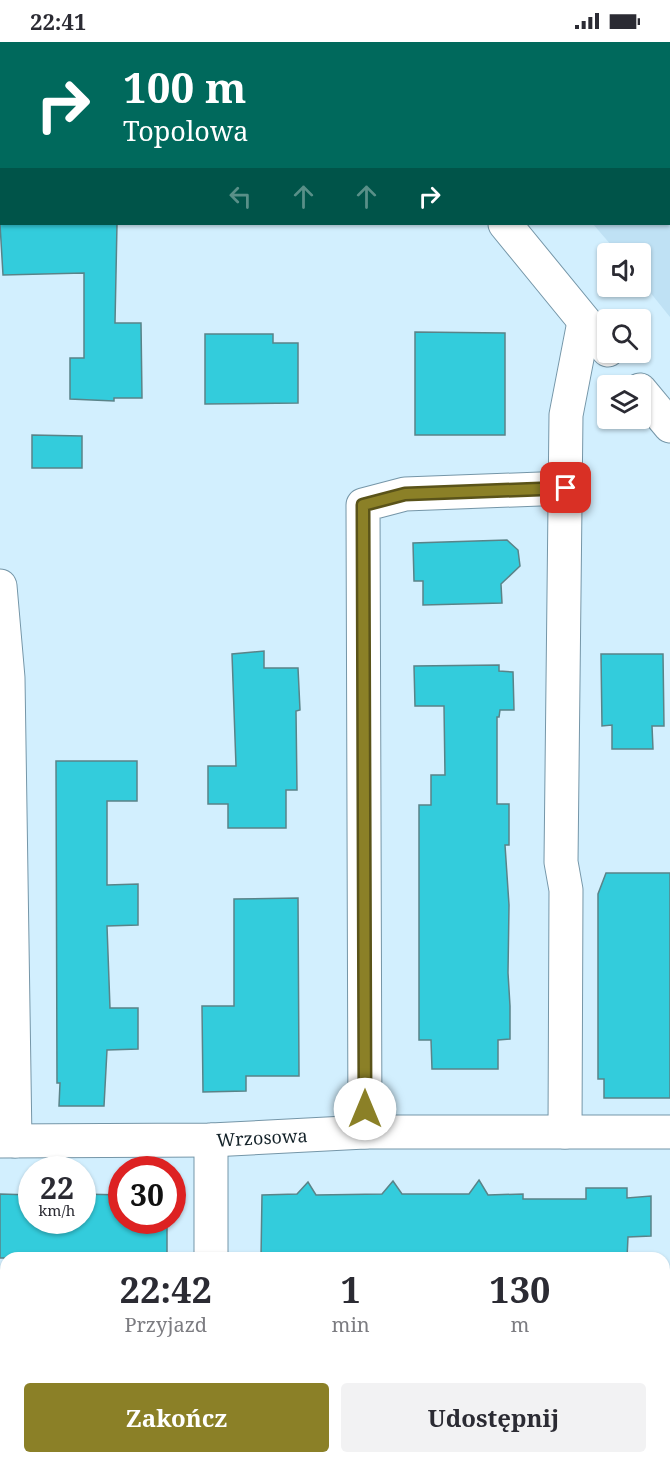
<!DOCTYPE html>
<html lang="pl">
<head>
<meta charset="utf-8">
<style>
	:root { --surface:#fff; --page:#f2f2f3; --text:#2b2b33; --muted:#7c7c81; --accent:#8b8027 }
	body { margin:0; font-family:"Noto Serif",serif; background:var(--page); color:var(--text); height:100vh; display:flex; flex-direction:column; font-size:22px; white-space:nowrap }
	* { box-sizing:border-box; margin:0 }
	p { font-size:20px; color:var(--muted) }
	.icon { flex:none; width:33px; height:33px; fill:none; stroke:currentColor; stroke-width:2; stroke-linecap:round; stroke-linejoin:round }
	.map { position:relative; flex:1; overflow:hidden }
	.panel { position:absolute; left:0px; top:1210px; width:670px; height:212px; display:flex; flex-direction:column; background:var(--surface); border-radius:18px 18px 0 0; box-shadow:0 2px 4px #0004 }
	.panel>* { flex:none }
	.guide { position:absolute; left:0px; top:0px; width:670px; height:183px; box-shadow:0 2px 4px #0004; background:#00695c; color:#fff; overflow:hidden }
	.fabs { position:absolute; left:597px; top:201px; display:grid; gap:12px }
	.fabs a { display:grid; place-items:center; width:54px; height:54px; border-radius:6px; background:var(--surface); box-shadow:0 2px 4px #0004; font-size:30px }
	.speed { position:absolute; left:18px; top:1114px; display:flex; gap:12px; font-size:30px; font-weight:700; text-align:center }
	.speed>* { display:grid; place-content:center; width:78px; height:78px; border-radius:50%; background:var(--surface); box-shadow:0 2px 4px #0004; line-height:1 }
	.speed small { font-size:15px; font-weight:400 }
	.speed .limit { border:9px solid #d22; background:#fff; color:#111 }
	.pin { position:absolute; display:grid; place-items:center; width:51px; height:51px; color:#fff; margin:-26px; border-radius:12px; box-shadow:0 3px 9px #0006 }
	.me { position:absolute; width:66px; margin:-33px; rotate:0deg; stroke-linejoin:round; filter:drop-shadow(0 0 4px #0008) }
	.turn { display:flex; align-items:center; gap:21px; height:126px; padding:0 24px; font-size:27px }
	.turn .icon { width:78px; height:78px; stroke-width:2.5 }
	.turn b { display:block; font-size:42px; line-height:51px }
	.lanes { display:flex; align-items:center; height:57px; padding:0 24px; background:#0003; justify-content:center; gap:30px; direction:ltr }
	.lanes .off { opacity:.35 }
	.eta { display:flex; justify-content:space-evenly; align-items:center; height:102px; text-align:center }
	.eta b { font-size:36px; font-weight:700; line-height:42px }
	.action { display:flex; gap:12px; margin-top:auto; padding:12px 24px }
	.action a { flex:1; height:69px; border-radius:6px; background:var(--accent); color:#fff; font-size:24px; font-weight:700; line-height:69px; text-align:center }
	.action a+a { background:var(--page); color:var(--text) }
	.status { display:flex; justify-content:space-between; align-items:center; height:42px; padding:0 30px; background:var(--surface); direction:ltr }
	.status svg { height:16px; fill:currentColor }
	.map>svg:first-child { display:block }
</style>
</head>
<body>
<div class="status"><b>22:41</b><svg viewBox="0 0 49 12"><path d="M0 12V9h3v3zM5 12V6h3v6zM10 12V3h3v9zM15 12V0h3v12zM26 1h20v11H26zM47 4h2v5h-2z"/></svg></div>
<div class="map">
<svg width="670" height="1421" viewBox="0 0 670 1421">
	<defs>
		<pattern id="grass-dots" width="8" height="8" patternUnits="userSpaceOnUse" patternTransform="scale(1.5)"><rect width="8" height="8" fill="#6cc9f6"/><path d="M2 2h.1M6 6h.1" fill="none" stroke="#5dacd3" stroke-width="1.8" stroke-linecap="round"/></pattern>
	</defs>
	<rect width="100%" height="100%" fill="#d2effe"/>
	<path fill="#bfe1f4" d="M 669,172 L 670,173 L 670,275 L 641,239 L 640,212 L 618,211 L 593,182 L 669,182 Z"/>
	<g fill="url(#grass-dots)">
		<path d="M 524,0 L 670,0 L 670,173 L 669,2 Z"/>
		<path d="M 665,1264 L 670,1264 L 670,1421 L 452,1421 L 452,1416 L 664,1416 Z"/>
	</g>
	<g fill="#33ccdc" stroke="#5a8388" stroke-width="1.5">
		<path d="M 0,182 L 117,182 L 115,281 L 141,281 L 142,356 L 114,356 L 114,359 L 70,357 L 70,316 L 84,316 L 84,231 L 3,233 Z"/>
		<path d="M 415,290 L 505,291 L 505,393 L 415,393 Z"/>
		<path d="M 205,292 L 273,292 L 273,301 L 298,301 L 298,361 L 205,362 Z"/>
		<path d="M 32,393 L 82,394 L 82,426 L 32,426 Z"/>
		<path d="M 507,498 L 518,508 L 520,524 L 501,542 L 502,561 L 423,563 L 423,539 L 414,539 L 413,501 Z"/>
		<path d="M 264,609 L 264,626 L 298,626 L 300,668 L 296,669 L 297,748 L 286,748 L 286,786 L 228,786 L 228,762 L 208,762 L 208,724 L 236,724 L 232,612 Z"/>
		<path d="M 601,612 L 663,612 L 664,684 L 652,684 L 653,707 L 612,707 L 612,683 L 602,684 Z"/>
		<path d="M 499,623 L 499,629 L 513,630 L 514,668 L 500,668 L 499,675 L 497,675 L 497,762 L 509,762 L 509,803 L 505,803 L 509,863 L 508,931 L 510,964 L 510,997 L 498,998 L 498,1027 L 432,1027 L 431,998 L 419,998 L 419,763 L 431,763 L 431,733 L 445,733 L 444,664 L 415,664 L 414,624 Z"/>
		<path d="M 56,719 L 137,719 L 137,759 L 107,759 L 107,843 L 138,842 L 138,883 L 107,884 L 110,966 L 138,966 L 138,1007 L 107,1008 L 104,1064 L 59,1064 L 60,1041 L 57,1041 Z"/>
		<path d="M 606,831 L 670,831 L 670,1056 L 604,1056 L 604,1037 L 598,1037 L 598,852 Z"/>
		<path d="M 298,856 L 299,1034 L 246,1034 L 246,1049 L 203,1050 L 202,964 L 234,964 L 234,857 Z"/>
		<path d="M 479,1138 L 488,1153 L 523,1152 L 523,1157 L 586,1157 L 586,1146 L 627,1146 L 627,1156 L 651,1154 L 651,1194 L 628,1195 L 627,1216 L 261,1216 L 262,1153 L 297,1152 L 308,1140 L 316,1153 L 382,1152 L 393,1139 L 402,1152 L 469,1152 Z"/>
		<path d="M 0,1152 L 32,1153 L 32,1179 L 82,1179 L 82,1152 L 122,1153 L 122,1179 L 167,1179 L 167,1216 L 0,1216 Z"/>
	</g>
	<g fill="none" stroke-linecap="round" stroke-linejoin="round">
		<defs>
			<g id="minor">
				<path d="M 359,0 L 361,2"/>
				<path d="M 505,182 L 608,308"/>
				<path d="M 640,348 L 670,384"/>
				<path d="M 0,544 L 8,636 L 15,1099"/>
				<path d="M 365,1090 L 363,463 L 405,452 L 566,446"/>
				<path d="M 565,1090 L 566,848 L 561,820 L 566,373 L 584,280"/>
				<path id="s1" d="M 0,1099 L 211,1098 L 365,1090 L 670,1090"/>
				<path d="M 211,1216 L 211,1098"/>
				<path d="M 211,1421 L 211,1416"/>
			</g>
		</defs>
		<use href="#minor" stroke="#7596a8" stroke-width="35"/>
		<use href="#minor" stroke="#fff" stroke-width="33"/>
	</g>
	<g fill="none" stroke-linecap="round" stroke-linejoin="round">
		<defs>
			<path id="route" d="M 365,1067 L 363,463 L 405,452 L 566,446"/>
		</defs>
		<use href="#route" stroke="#5a5319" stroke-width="15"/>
		<use href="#route" stroke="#8b8027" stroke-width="10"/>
	</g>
	<g text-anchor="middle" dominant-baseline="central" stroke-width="5" stroke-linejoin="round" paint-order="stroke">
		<g font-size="18" fill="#142229" stroke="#d2effe">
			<text stroke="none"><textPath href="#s1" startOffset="262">Wrzosowa</textPath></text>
		</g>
	</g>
</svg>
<div class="fabs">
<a><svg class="icon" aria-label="sound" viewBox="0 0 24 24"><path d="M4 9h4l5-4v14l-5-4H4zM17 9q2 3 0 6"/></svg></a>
<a><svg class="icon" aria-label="search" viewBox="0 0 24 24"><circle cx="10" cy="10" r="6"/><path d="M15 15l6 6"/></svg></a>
<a><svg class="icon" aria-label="layers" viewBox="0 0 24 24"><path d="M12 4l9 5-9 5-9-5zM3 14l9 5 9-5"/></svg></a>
</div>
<div class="speed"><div>22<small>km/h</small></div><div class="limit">30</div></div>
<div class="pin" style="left:566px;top:446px;background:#d93025"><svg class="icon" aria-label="arrive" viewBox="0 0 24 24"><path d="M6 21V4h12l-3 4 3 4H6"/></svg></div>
<svg class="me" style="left:365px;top:1067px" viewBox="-20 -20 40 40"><circle r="19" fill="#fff"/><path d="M0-13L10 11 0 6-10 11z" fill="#8b8027"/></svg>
<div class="guide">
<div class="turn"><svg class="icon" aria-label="right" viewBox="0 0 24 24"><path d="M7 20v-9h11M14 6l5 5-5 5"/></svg><div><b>100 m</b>Topolowa</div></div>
<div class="lanes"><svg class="icon off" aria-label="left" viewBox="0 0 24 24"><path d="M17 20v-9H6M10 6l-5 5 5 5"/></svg><svg class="icon off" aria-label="ahead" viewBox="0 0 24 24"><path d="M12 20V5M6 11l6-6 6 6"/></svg><svg class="icon off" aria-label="ahead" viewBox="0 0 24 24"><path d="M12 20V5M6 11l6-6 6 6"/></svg><svg class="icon" aria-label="right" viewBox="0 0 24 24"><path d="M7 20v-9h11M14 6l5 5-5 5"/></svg></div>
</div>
<section class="panel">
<div class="eta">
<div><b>22:42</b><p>Przyjazd</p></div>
<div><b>1</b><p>min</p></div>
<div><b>130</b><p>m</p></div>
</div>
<div class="action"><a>Zakończ</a><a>Udostępnij</a></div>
</section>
</div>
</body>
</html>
